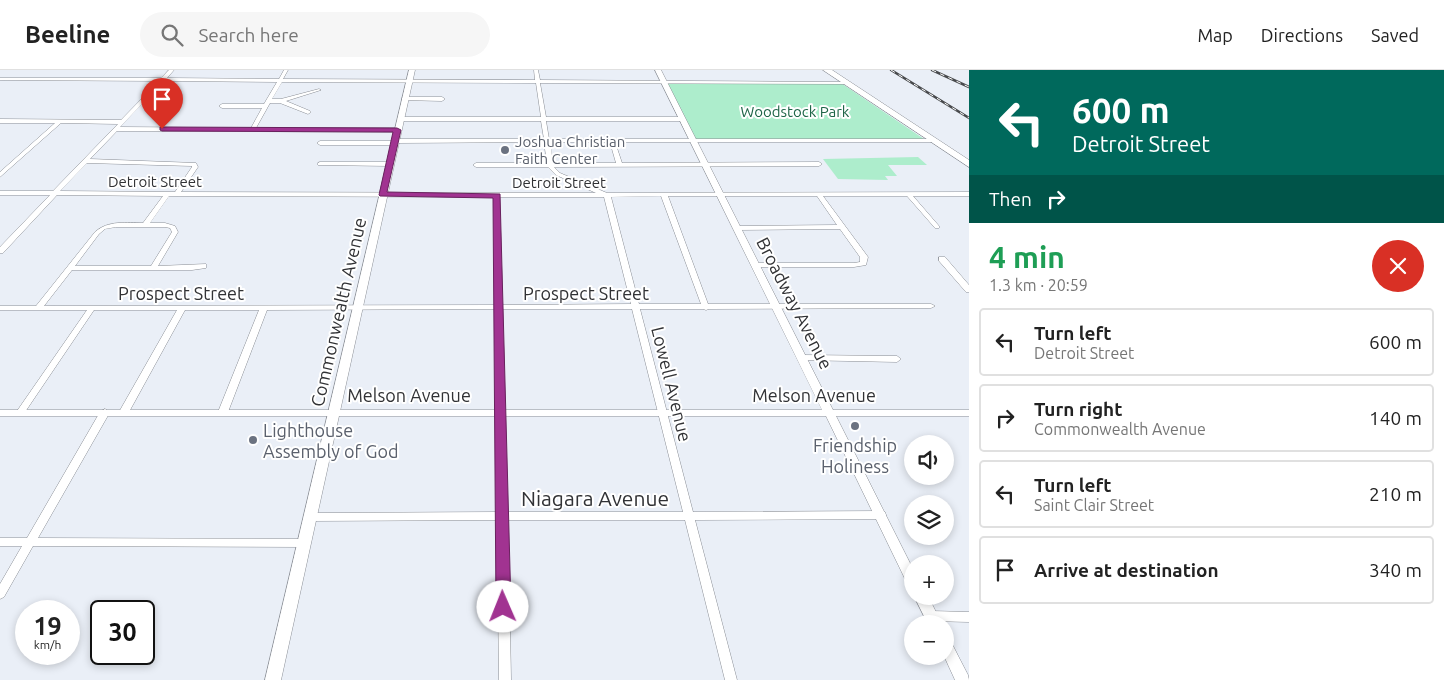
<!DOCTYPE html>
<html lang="en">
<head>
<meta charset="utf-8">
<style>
	:root { --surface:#fff; --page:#f6f6f6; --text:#222; --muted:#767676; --line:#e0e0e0 }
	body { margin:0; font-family:Ubuntu,sans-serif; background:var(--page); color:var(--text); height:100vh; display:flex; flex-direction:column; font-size:19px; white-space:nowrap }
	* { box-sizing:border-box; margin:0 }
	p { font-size:16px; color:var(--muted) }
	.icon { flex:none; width:28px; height:28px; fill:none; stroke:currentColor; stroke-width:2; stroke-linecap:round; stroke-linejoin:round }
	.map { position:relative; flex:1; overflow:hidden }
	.details { display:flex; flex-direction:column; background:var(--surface); width:475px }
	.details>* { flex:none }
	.guide { background:#00695c; color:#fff; overflow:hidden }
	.tools { position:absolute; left:904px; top:365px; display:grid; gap:10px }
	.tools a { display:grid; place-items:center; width:50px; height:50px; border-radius:50%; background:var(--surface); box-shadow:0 2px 8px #0003; font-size:25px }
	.speed { position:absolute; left:15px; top:530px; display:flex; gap:10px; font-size:25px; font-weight:700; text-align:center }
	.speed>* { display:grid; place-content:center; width:65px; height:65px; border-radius:50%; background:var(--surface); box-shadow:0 2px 8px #0003; line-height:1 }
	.speed small { font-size:12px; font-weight:400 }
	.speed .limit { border:2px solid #111; border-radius:8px; background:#fff; color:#111 }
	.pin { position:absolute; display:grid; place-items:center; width:42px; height:42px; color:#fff; margin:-51px -21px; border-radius:50% 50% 50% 0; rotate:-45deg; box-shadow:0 0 5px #0007 }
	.pin .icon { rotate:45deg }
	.me { position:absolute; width:55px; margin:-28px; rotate:359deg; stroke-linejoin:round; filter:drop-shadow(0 0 4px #0008) }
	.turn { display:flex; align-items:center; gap:18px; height:105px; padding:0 20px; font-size:22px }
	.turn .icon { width:65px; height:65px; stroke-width:2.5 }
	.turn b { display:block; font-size:35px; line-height:42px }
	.then { display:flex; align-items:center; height:48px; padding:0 20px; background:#0003; gap:10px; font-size:19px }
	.round { display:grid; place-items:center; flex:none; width:52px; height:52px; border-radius:26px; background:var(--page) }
	.headline { display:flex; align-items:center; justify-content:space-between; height:85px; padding:0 20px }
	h1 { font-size:30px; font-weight:700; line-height:38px; color:#1e9e55 }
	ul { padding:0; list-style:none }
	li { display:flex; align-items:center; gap:15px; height:68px; margin:0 10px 8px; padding:0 10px; border:2px solid var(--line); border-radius:5px }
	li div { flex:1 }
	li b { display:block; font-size:19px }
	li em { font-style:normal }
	header { display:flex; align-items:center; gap:30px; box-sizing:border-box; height:70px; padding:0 25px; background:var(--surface); border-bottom:1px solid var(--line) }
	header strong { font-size:24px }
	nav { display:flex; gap:28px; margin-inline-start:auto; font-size:18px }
	.search { width:350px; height:45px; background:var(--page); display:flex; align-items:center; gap:12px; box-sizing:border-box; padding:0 18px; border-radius:28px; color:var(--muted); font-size:19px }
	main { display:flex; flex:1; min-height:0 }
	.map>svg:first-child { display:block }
</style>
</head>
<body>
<header>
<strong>Beeline</strong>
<div class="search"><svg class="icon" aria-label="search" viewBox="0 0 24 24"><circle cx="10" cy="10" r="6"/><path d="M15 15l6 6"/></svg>Search here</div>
<nav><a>Map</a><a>Directions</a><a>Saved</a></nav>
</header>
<main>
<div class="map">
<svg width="969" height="610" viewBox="0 0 969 610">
	<rect width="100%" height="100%" fill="#eaeff7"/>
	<g fill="#adedcc">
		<path d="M 666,13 L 841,13 L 924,69 L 695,69 Z"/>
		<path d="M 918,87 L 927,95 L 888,95 L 897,106 L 885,106 L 888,110 L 838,109 L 823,89 Z"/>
	</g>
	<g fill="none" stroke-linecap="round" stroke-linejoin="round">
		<defs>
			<g id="minor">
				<path d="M 169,0 L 174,0 L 167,8 L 279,9 L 284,0 L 288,0 L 283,9 L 535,10 L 534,0 L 538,0 L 540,10 L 848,12 L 848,14 L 846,14 L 540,13 L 546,47 L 682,47 L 685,49 L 682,51 L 546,51 L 549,69 L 934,69 L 935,70 L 932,72 L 615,72 L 622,93 L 819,92 L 822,94 L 819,96 L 554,97 L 560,103 L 607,123 L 969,122 L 969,126 L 913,126 L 939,156 L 939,158 L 935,158 L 907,126 L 823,126 L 868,187 L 866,195 L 854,197 L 755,197 L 751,195 L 755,193 L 854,193 L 860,192 L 860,187 L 840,159 L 737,160 L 734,158 L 737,156 L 837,155 L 817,126 L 668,126 L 708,234 L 931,234 L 935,236 L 931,238 L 709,239 L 706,240 L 703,239 L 640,239 L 693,442 L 881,441 L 885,442 L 886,445 L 885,448 L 881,449 L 695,450 L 737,610 L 725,610 L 685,450 L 508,450 L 511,610 L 499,610 L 497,450 L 310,451 L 306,450 L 305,447 L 306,444 L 310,443 L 497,442 L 495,239 L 267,240 L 228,342 L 223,345 L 218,342 L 259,240 L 185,240 L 129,342 L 124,345 L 119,342 L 177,240 L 94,240 L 23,345 L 17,345 L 15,343 L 17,341 L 87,240 L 0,240 L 0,236 L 36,236 L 95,162 C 108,150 127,153 143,153 L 163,126 L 57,125 L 3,183 L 0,183 L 0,177 L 50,125 L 0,125 L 0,121 L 53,121 L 118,54 L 61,53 L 0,107 L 0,102 L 55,53 L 0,53 L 0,49 L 121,50 L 159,11 L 0,10 L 0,8 L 161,8 ZM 164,11 L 277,12 L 264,34 L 222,34 L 219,36 L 222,38 L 262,38 L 251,58 L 120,57 ZM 282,12 L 536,13 L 541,47 L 400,47 L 397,49 L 400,51 L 541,51 L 544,69 L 395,69 L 392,71 L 320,71 L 317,73 L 320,75 L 394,75 L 397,73 L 544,72 L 547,93 L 476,93 L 473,95 L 476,97 L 548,97 L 556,105 L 596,123 L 181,122 L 198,97 L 196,93 L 90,89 L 117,61 L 397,62 L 400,60 L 397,58 L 256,58 L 270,33 L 280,33 L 308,44 L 311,42 L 310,41 L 286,31 L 321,20 L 319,19 L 281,29 L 272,29 ZM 550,72 L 610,72 L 616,93 L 553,93 ZM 87,93 L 192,96 L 192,97 L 175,122 L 60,121 ZM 169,126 L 494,127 L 495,235 L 44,236 L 72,200 L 192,200 L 206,198 L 206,194 L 158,196 L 178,162 L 175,156 L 165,153 L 150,153 ZM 661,126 L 701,234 L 639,234 L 611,127 ZM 500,127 L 604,127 L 631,234 L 503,235 ZM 116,157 L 165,157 L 170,158 L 172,162 L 151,196 L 75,196 L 99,164 L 105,159 ZM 503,239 L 632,239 L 683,442 L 508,442 Z"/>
				<path d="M 404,27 L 442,27 L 445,29 L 442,31 L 402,30 L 402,28 Z"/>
				<path d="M 320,92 L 390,92 L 393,94 L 390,96 L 318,95 L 318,93 Z"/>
				<path d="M 939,187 L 945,187 L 969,215 L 969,222 L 966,222 L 939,191 Z"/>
				<path d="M 802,285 L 897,286 L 901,289 L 897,292 L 799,290 L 798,288 L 799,286 Z"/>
				<path d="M 105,339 L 110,342 L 38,468 L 304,469 L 308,470 L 310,473 L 308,476 L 304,477 L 33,476 L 4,527 L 0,529 L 0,514 L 22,476 L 0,476 L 0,468 L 27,468 L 100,342 Z"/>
				<path d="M 931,541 L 969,542 L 969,552 L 931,551 L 927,550 L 925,546 L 927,542 Z"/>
			</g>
			<g id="tertiary">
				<path d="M 655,0 L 661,0 L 833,340 L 969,340 L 969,346 L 836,346 L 912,497 L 912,514 L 907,513 L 826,346 L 0,346 L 0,340 L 822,340 Z"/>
				<path d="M 914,526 L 928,526 L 942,554 L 928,554 Z"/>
				<path d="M 945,568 L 950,570 L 968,605 L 969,610 L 955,610 L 944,586 Z"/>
			</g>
			<path id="secondary" d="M 409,0 L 415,0 L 281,610 L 265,610 Z"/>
			<path id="primary" d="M 823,0 L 832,0 L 969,90 L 969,97 Z"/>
		</defs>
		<use href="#minor" stroke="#8a8e95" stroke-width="1"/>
		<use href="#tertiary" stroke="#8a8e95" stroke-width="1"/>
		<use href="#secondary" stroke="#8a8e95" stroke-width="1"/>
		<use href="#primary" stroke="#8a8e95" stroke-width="1"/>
		<use href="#minor" fill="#fff" fill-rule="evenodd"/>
		<use href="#tertiary" fill="#fff" fill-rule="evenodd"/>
		<use href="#secondary" fill="#fff" fill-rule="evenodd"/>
		<use href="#primary" fill="#fff" fill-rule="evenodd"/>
		<defs>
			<g id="rail">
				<path d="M 891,0 L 969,48"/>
				<path d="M 932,0 L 969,17"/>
			</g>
		</defs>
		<use href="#rail" stroke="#484a4d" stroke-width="2.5"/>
		<use href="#rail" stroke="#fff" stroke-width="1" stroke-dasharray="4.5" stroke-linecap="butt"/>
	</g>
	<path fill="#a13391" stroke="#69215e" d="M 160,57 L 397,58 L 401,60 L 387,122 L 500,124 L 511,537 L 509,542 L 503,544 L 498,542 L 496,537 L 493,128 L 380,126 L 379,125 L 393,62 L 162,61 L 160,60 Z"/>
	<g fill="#6b7280" stroke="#fff" stroke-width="2">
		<circle cx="505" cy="80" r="5"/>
		<circle cx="855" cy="356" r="5"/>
		<circle cx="253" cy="370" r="5"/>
	</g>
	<g text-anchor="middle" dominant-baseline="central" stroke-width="4" stroke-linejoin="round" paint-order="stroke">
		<g font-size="15" fill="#1e6547" stroke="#fff">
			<text x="795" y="41">Woodstock Park</text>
		</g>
		<g font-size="15" fill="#5b616d" stroke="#fff" text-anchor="start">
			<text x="515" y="71">Joshua Christian<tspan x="515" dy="17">Faith Center</tspan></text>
		</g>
		<g font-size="15" fill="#313235" stroke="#fff">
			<text x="155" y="111">Detroit Street</text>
			<text x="559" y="112">Detroit Street</text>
		</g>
		<g font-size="18" fill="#313235" stroke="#fff">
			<text x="181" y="223">Prospect Street</text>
			<text x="586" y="223">Prospect Street</text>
			<text transform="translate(795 233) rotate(63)">Broadway Avenue</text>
			<text transform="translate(338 242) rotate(-77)">Commonwealth Avenue</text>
			<text transform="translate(672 314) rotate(76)">Lowell Avenue</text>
			<text x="409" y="325">Melson Avenue</text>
			<text x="814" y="325">Melson Avenue</text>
		</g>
		<g font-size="18" fill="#5b616d" stroke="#fff" text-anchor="start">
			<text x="263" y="360">Lighthouse<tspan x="263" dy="21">Assembly of God</tspan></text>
			<text x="855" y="375" text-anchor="middle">Friendship<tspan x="855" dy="21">Holiness</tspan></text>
		</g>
		<g font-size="21" fill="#313235" stroke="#fff">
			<text x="595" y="428">Niagara Avenue</text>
		</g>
	</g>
</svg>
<div class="tools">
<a><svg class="icon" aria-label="sound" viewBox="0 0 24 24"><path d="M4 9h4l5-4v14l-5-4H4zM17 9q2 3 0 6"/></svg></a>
<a><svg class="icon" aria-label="layers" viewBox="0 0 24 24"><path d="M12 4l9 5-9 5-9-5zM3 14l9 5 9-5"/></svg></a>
<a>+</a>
<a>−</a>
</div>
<div class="speed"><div>19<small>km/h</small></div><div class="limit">30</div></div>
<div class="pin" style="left:162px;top:59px;background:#d93025"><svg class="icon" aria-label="arrive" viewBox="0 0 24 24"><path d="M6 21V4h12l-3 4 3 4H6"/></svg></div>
<svg class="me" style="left:503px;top:537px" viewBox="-20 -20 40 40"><circle r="19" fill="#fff"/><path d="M0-13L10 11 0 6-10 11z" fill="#a13391"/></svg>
</div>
<section class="details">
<div class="guide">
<div class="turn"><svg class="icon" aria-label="left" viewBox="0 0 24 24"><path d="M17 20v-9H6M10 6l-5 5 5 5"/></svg><div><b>600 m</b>Detroit Street</div></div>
<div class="then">Then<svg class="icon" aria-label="right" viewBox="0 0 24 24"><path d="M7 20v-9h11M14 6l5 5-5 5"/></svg></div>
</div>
<div class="headline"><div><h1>4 min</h1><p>1.3 km · 20:59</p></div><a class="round" style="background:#d93025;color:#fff"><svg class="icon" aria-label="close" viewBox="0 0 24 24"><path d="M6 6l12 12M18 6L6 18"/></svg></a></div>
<ul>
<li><svg class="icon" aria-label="left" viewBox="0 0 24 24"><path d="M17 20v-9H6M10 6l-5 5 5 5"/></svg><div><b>Turn left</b><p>Detroit Street</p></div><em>600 m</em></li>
<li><svg class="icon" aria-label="right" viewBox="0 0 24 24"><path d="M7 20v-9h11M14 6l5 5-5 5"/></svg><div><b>Turn right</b><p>Commonwealth Avenue</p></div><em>140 m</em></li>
<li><svg class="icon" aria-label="left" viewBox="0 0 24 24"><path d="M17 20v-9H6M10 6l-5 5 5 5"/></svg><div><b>Turn left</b><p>Saint Clair Street</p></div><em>210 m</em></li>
<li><svg class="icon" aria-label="arrive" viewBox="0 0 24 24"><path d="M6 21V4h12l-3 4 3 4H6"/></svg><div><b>Arrive at destination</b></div><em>340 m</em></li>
</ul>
</section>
</main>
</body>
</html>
